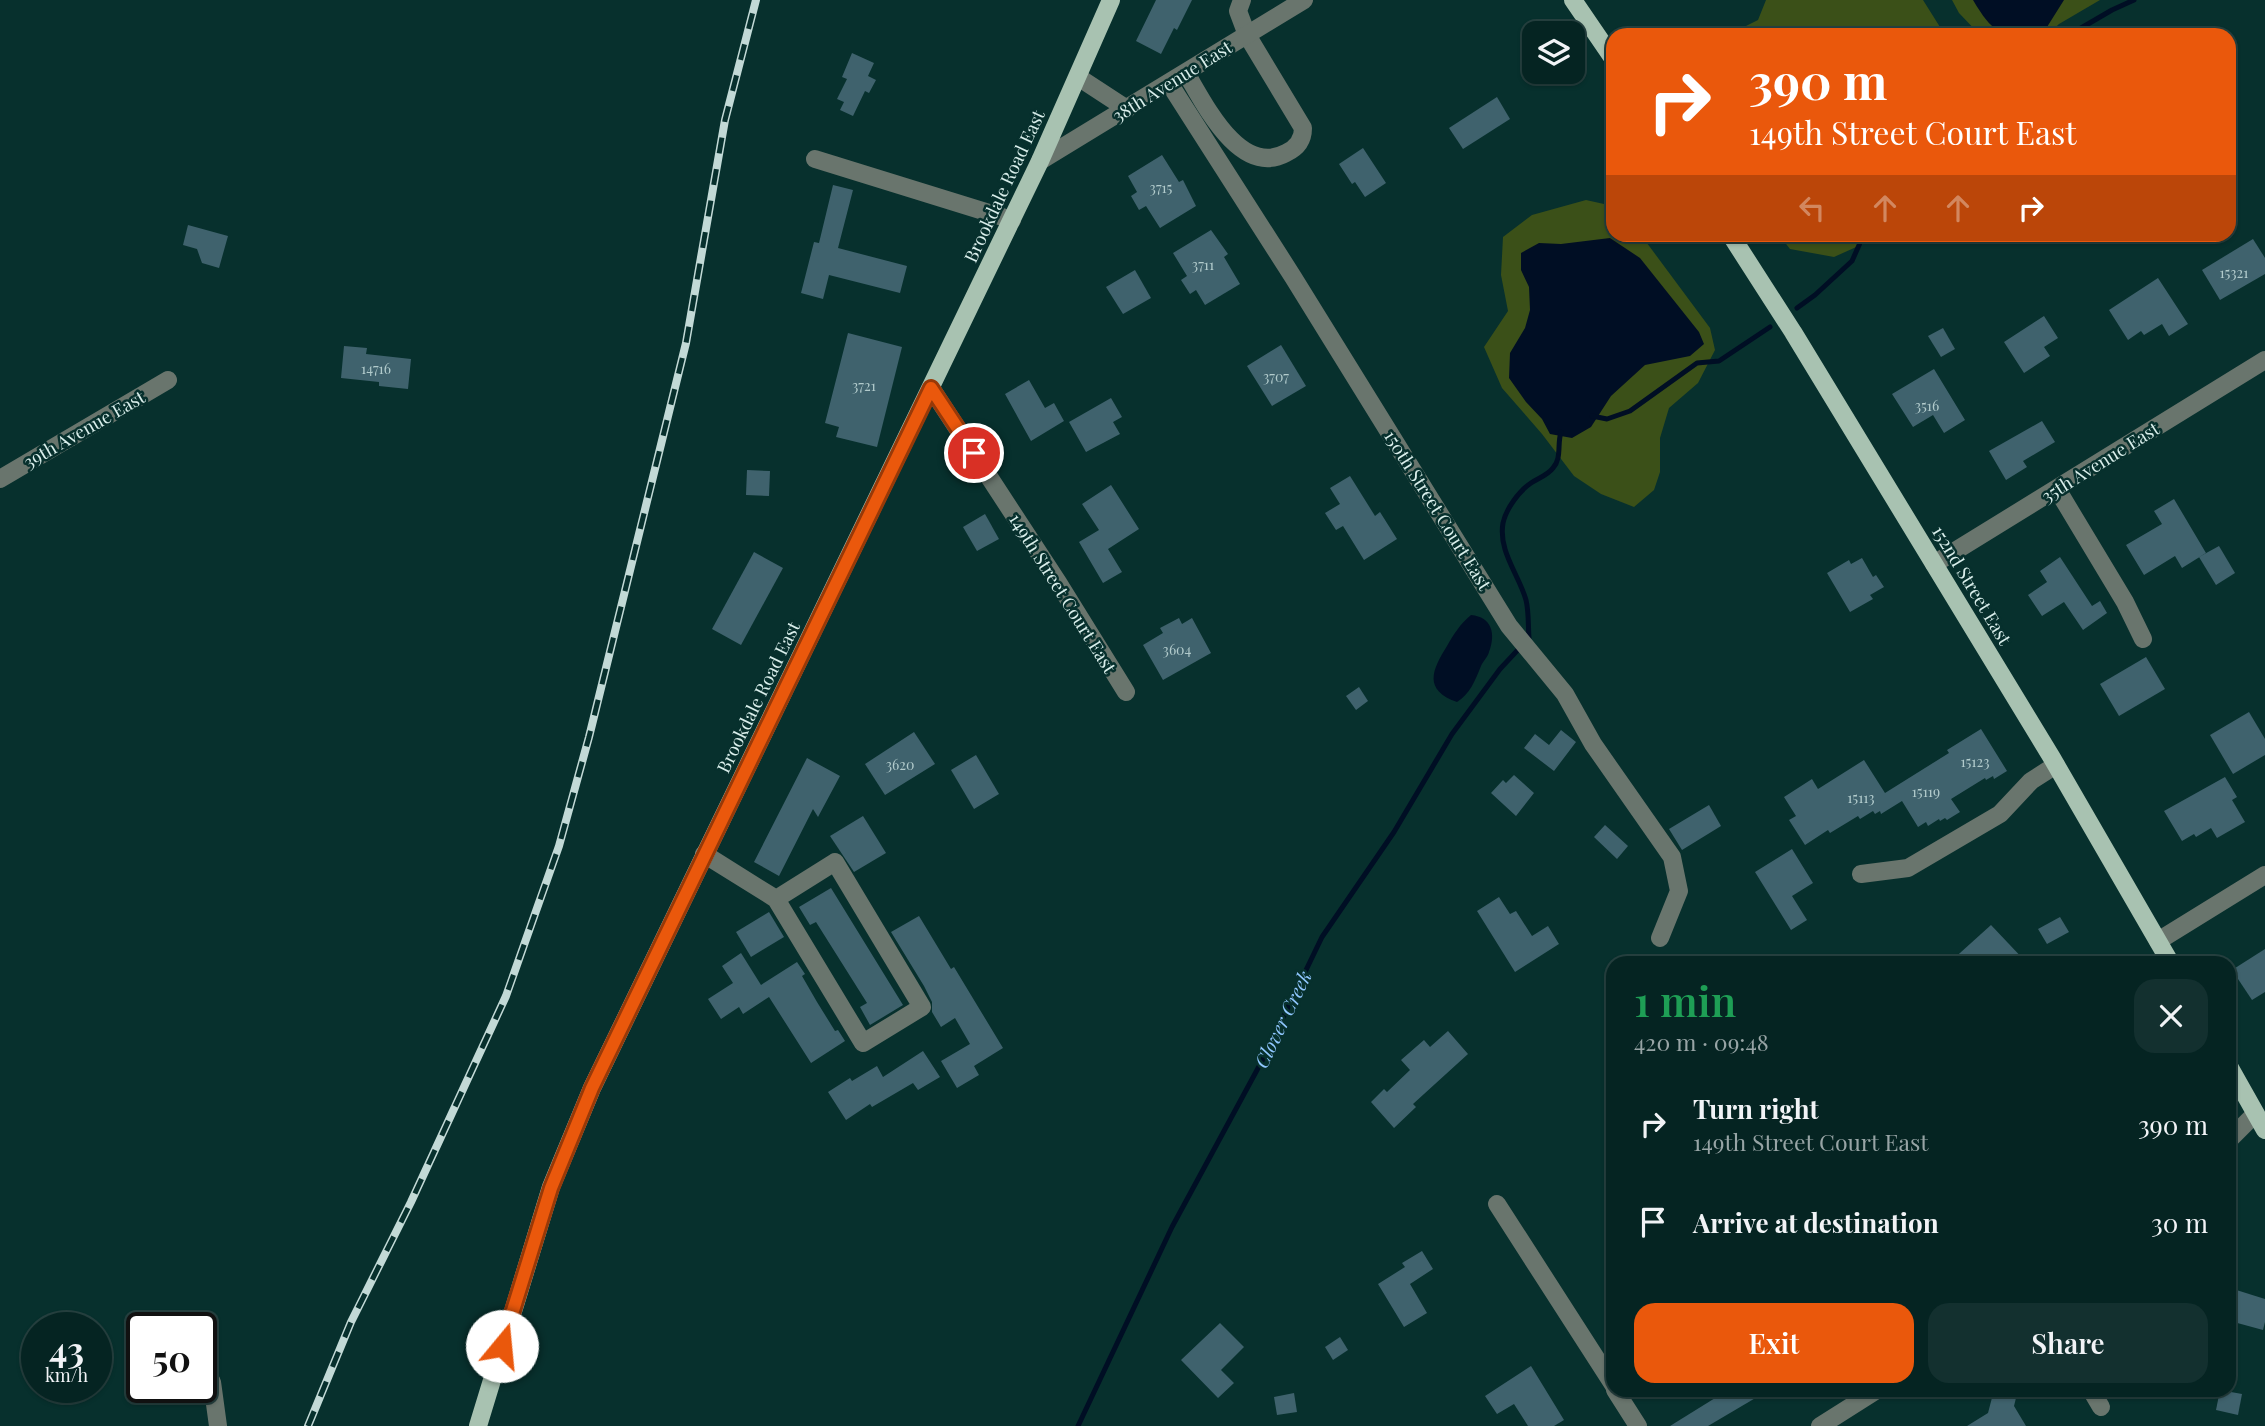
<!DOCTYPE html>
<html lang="en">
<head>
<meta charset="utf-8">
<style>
	:root { --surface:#052422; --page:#13302f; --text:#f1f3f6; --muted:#97a4a5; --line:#264140; --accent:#ea580c }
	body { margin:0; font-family:"Playfair Display",serif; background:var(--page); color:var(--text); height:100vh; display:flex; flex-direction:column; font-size:26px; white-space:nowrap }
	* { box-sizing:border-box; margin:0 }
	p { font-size:23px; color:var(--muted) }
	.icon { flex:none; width:38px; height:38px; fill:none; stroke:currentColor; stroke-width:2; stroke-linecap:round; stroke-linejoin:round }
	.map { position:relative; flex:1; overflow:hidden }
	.panel { position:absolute; left:1606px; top:956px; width:630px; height:441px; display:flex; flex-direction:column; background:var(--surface); border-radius:21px; box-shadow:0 2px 5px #0004,0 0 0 2px var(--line) }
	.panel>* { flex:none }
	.banner { position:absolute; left:1606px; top:28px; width:630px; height:214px; border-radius:21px; box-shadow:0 2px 5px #0004,0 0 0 2px var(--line); background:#ea580c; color:#fff; overflow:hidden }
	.tools { position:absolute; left:1522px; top:21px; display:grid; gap:14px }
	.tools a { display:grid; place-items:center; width:63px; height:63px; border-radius:14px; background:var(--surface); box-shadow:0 2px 5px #0004,0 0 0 2px var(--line); font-size:35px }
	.speed { position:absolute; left:21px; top:1312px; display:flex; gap:14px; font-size:35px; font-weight:700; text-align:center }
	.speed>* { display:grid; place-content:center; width:91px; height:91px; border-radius:50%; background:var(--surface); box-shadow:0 2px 5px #0004,0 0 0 2px var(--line); line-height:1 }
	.speed small { font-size:18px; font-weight:400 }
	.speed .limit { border:4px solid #111; border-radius:10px; background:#fff; color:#111 }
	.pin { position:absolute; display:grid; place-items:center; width:60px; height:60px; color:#fff; margin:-30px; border:4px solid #fff; border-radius:50%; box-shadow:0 2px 7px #0007 }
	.me { position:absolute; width:77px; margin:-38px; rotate:17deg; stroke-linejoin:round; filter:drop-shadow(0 0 5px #0008) }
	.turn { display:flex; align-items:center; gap:24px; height:147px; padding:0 28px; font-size:32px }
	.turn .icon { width:91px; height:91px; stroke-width:2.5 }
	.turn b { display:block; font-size:49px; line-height:60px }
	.lanes { display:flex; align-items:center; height:66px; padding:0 28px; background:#0003; justify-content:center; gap:35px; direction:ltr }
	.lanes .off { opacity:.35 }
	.round { display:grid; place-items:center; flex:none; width:74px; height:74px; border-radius:21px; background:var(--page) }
	.overview { display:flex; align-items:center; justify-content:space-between; height:119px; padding:0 28px }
	h1 { font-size:42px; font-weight:600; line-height:52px; color:#1e9e55 }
	.button { display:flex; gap:14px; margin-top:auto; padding:14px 28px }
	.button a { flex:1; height:80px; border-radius:21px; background:var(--accent); color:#fff; font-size:28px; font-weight:600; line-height:80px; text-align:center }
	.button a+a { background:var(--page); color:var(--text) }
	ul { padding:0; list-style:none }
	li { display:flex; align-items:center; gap:21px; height:98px; padding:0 28px }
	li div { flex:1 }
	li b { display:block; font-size:26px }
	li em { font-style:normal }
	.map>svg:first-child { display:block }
</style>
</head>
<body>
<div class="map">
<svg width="2265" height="1426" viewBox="0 0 2265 1426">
	<rect width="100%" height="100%" fill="#07302d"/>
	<g fill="#3b5018">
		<path d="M 1766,0 L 1923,0 L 1945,35 L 1728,35 L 1758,20 Z"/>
		<path d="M 1952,0 L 2100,0 L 2059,24 L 2047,35 L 1980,35 L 1959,13 Z"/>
		<path d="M 1586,200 L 1613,206 L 1614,234 L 1641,235 L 1710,328 L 1715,350 L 1698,383 L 1669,408 L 1660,438 L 1660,472 L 1654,490 L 1634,507 L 1601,494 L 1574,476 L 1542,434 L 1502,388 L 1484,347 L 1508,311 L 1501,275 L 1503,237 L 1532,215 Z"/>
		<path d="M 1779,235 L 1876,235 L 1874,239 L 1834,257 L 1790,249 Z"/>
	</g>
	<g fill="#000e24">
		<path d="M 1973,0 L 2064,0 L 2042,35 C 2001,35 1995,37 1973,0 Z"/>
		<path d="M 1610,238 L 1640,258 L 1699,332 L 1704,344 L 1690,356 L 1645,365 L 1611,396 L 1591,427 L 1572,438 L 1550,434 L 1542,419 L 1526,402 L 1509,378 L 1510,353 L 1525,328 L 1530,310 L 1529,287 L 1521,270 L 1521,253 L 1539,243 L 1561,244 Z"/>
		<path d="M 1471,615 C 1492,617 1496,634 1489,652 C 1488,657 1483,661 1481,666 C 1475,681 1470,694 1457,702 C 1423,690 1432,670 1447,646 C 1454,634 1460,624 1471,615 Z"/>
	</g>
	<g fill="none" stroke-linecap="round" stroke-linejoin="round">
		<g stroke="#000e24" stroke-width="5">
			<path d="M 2069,35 L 2112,10 L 2134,0"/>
			<path d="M 1797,308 L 1815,295 L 1852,261 L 1864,234"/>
			<path d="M 1592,416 L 1607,419 L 1630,411 L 1697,363 L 1719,361 L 1770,327"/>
			<path d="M 1078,1426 L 1172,1227 L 1263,1059 L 1322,937 L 1394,832 L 1452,734 L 1500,669 L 1529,638 C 1528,626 1529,612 1526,600 C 1519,575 1498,551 1503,523 C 1506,509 1519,491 1531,483 C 1537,479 1548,475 1553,468 C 1562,458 1557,444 1561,432"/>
		</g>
	</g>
	<g fill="#3f626d">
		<path d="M 1156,0 L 1192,0 L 1177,30 L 1174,28 L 1161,54 L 1136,41 Z"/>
		<path d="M 852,53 L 874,63 L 868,76 L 876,80 L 869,93 L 865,91 L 853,116 L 840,110 L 844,102 L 837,99 L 847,79 L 842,77 Z"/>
		<path d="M 1497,97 L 1510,119 L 1463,149 L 1449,128 Z"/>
		<path d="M 1363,148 L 1386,183 L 1365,197 L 1355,182 L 1352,184 L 1339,164 Z"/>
		<path d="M 1162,155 L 1179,182 L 1183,180 L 1196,206 L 1160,228 L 1146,206 L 1139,210 L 1131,196 L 1137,192 L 1128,176 Z"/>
		<path d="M 833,185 L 853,190 L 838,248 L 907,266 L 900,293 L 829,275 L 823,299 L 801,293 L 814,242 L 819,243 Z"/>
		<path d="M 188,225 L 228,236 L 219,268 L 202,263 L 197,249 L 183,245 Z"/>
		<path d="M 1211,230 L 1228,254 L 1224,257 L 1240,284 L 1205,305 L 1196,290 L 1190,294 L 1181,280 L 1187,276 L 1173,253 Z"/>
		<path d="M 2253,239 L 2265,258 L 2265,274 L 2220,300 L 2202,270 Z"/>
		<path d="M 1135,270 L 1151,298 L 1123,314 L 1106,287 Z"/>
		<path d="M 2158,278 L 2188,324 L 2169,336 L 2162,324 L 2144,335 L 2141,331 L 2128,340 L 2109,310 Z"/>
		<path d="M 2044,316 L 2058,338 L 2044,347 L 2050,356 L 2024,373 L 2004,342 Z"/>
		<path d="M 1943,328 L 1955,349 L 1941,357 L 1928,336 Z"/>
		<path d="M 848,333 L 902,347 L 877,447 L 836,437 L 839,427 L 825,423 Z"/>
		<path d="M 1281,345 L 1306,386 L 1272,406 L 1247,366 Z"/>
		<path d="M 344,346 L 367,348 L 366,354 L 411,359 L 408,389 L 379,386 L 379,382 L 341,378 Z"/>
		<path d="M 1934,369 L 1965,420 L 1944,433 L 1933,415 L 1913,427 L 1892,394 Z"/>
		<path d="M 1029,380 L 1045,408 L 1054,403 L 1064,421 L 1031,441 L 1005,394 Z"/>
		<path d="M 1111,398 L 1122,417 L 1113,422 L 1120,434 L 1086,452 L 1069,422 Z"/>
		<path d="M 2042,421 L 2055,442 L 2023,461 L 2027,467 L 2006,480 L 1989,451 Z"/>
		<path d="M 747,470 L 770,471 L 769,496 L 746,495 Z"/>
		<path d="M 1350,476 L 1375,516 L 1380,512 L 1397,539 L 1364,560 L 1343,526 L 1336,530 L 1325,513 L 1340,504 L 1330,488 Z"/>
		<path d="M 1111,485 L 1139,529 L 1108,549 L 1122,572 L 1103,583 L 1079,542 L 1099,530 L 1082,504 Z"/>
		<path d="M 2174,499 L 2206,553 L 2182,568 L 2175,556 L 2144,575 L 2126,545 L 2162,524 L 2154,511 Z"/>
		<path d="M 985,514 L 999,539 L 977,551 L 963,527 Z"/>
		<path d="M 2219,546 L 2235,573 L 2216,585 L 2199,557 Z"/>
		<path d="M 754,552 L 783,568 L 741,645 L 712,629 Z"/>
		<path d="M 2060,557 L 2092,606 L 2100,601 L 2107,613 L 2083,630 L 2064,602 L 2042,616 L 2028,595 L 2047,582 L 2040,571 Z"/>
		<path d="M 1862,558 L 1873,577 L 1876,575 L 1884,587 L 1870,595 L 1873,599 L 1850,612 L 1827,573 L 1849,560 L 1851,564 Z"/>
		<path d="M 1179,618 L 1182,624 L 1192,618 L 1211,653 L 1163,680 L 1143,645 L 1163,633 L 1160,628 Z"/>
		<path d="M 2146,657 L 2165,689 L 2119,716 L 2100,684 Z"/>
		<path d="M 1359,687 L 1368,701 L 1356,710 L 1346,696 Z"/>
		<path d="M 2249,712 L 2265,739 L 2265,755 L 2233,774 L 2210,735 Z"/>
		<path d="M 1981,729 L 2007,771 L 1994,779 L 1993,776 L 1986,780 L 1985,778 L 1951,799 L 1960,812 L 1947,820 L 1945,818 L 1940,821 L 1939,819 L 1928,826 L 1926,822 L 1918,827 L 1902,801 L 1881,814 L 1880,811 L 1875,814 L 1873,811 L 1860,819 L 1858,816 L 1830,833 L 1828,830 L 1805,845 L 1789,820 L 1796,816 L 1784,797 L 1812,779 L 1818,789 L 1864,760 L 1885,793 L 1949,753 L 1947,750 Z"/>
		<path d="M 1561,730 L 1576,742 L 1554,771 L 1524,748 L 1535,734 L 1549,745 Z"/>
		<path d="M 914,732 L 935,764 L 885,795 L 865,764 Z"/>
		<path d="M 976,755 L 999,794 L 974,809 L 951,770 Z"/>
		<path d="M 807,758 L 840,776 L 818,817 L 813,809 L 779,876 L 754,862 Z"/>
		<path d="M 1514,775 L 1534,793 L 1516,816 L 1491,793 L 1503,780 L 1506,783 Z"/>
		<path d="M 2225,777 L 2237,797 L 2232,800 L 2245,822 L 2217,838 L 2211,828 L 2196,837 L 2194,834 L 2182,841 L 2164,811 Z"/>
		<path d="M 1709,805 L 1721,826 L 1682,850 L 1669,829 Z"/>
		<path d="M 863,816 L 886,853 L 854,872 L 830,836 Z"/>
		<path d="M 1605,825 L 1628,846 L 1617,859 L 1594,837 Z"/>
		<path d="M 1792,849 L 1813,883 L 1792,896 L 1807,920 L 1791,930 L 1755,872 Z"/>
		<path d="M 831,888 L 903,1005 L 870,1025 L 860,1007 L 867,1003 L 816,922 L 810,925 L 799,907 Z"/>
		<path d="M 1499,897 L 1510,914 L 1516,911 L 1532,936 L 1548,926 L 1559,944 L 1515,972 L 1477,911 Z"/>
		<path d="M 769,912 L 784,937 L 751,957 L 736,932 Z"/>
		<path d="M 919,916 L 951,969 L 954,967 L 1003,1048 L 974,1066 L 979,1075 L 957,1088 L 941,1061 L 970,1044 L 955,1018 L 941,1027 L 932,1012 L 932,1002 L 924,986 L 891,932 Z"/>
		<path d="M 2060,917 L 2069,932 L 2047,944 L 2038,929 Z"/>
		<path d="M 1991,925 L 2026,962 L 1950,962 Z"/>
		<path d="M 2265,949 L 2265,992 L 2252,1000 L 2232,970 Z"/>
		<path d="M 741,953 L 761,985 L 797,962 L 805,974 L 802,976 L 817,1002 L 835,1031 L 838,1030 L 845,1041 L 811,1063 L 769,997 L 743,1014 L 739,1007 L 721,1019 L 708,999 L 733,983 L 722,966 Z"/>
		<path d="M 1448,1031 L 1468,1054 L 1413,1104 L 1416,1107 L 1394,1128 L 1371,1102 L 1384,1089 L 1387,1092 L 1410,1070 L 1401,1060 L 1424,1040 L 1430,1047 Z"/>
		<path d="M 923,1051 L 940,1077 L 918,1090 L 913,1083 L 872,1107 L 870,1104 L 846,1120 L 828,1092 L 850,1078 L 852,1081 L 877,1066 L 883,1077 Z"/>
		<path d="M 1422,1251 L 1433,1269 L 1410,1284 L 1427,1313 L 1404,1327 L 1378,1284 L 1405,1267 L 1402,1263 Z"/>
		<path d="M 2230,1288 L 2265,1299 L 2265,1322 L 2263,1330 L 2230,1321 Z"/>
		<path d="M 1220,1323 L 1244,1347 L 1221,1370 L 1234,1383 L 1218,1398 L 1181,1360 Z"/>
		<path d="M 1340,1337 L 1348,1350 L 1333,1360 L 1325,1347 Z"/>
		<path d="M 1531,1366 L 1564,1420 L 1554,1426 L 1528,1426 L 1514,1404 L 1497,1414 L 1485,1396 Z"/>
		<path d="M 1728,1390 L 1769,1390 L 1708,1426 L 1670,1426 Z"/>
		<path d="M 1994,1390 L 2018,1390 L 2014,1406 L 2026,1426 L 1967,1426 L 1988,1413 Z"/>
		<path d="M 2220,1390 L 2242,1394 L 2238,1415 L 2216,1410 Z"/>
		<path d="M 1294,1393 L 1297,1412 L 1277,1415 L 1274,1397 Z"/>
	</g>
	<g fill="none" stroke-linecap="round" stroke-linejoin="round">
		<g stroke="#69756d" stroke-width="18">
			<path d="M 1186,73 C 1204,103 1240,178 1286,153 C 1297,148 1303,140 1303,128 L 1247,35 L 1238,11 L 1242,0"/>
			<path d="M 1078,77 L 1127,109"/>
			<path d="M 1169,83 L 1293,277 L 1509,626 L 1565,694 L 1593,744 L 1672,857 L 1679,891 L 1660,938"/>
			<path d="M 815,159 L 1012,220"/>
			<path d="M 1040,161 L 1304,0"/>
			<path d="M 931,388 L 1059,584 L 1126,692"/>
			<path d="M 0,479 L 168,380"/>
			<path d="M 2057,489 L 2125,602 L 2143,639"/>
			<path d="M 1934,564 L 2265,360"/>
			<path d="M 704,854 L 776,899 L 863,1043 L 922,1007 L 835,862 L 776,899"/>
			<path d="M 1861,874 L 1908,868 L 2000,814 L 2031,781 L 2056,765"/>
			<path d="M 2158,941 L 2265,875"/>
			<path d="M 2230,1139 L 2255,1114"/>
			<path d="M 1497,1204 L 1614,1386"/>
			<path d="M 212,1382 L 218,1426"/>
			<path d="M 1615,1390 L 1638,1426"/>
			<path d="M 2091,1390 L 2101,1407"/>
			<path d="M 1820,1426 L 1877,1390"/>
		</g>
		<g stroke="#a8c2b1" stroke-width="18">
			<path d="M 1573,0 L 1614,60"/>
			<path d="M 1730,234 L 1793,332 L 2052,758 L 2170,962"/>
			<path d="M 2230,1068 L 2265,1130"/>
			<path d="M 478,1426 L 551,1187 L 592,1088 L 1040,161 L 1111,0"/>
		</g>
		<defs>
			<path id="rail" d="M 308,1426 L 351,1322 L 411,1202 L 506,996 L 559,846 L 589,737 L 686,343 L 725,120 L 756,0"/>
		</defs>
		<use href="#rail" stroke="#c2d9d6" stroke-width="8"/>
		<use href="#rail" stroke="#07302d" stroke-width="5" stroke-dasharray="16" stroke-linecap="butt"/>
	</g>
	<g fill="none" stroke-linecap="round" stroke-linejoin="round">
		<defs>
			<path id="route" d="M 502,1346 L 551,1188 L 592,1088 L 931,388 L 974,453"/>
		</defs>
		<use href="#route" stroke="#983908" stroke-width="18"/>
		<use href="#route" stroke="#ea580c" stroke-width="12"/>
	</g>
	<g text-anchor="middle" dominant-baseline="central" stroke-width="5" stroke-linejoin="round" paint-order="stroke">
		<g font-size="14" fill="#b2cbcc">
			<text x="1161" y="187">3715</text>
			<text x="1203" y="264">3711</text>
			<text x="2234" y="272">15321</text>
			<text x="376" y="368">14716</text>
			<text x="1276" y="376">3707</text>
			<text x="864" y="385">3721</text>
			<text x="1927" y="405">3516</text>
			<text x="1177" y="649">3604</text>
			<text x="1975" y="761">15123</text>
			<text x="900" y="764">3620</text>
			<text x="1926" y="791">15119</text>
			<text x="1861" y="797">15113</text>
		</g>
		<g font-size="18" fill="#d9eeeb" stroke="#07302d">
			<text transform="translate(1172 81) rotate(-32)">38th Avenue East</text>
			<text transform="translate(1004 186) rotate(-65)">Brookdale Road East</text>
			<text transform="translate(84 429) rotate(-30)">39th Avenue East</text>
			<text transform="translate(2100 462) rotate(-32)">35th Avenue East</text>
			<text transform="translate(1438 510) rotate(58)">150th Street Court East</text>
			<text transform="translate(1972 585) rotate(59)">152nd Street East</text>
			<text transform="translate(1063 593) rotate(58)">149th Street Court East</text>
			<text transform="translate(758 697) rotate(-64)">Brookdale Road East</text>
		</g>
		<g font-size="19" font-style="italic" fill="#90c7fe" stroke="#07302d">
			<text transform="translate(1282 1019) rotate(-64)">Clover Creek</text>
		</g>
	</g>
</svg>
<div class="tools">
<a><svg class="icon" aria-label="layers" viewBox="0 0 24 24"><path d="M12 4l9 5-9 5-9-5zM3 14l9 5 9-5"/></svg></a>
</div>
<div class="speed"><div>43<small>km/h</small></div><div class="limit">50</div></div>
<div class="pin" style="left:974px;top:453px;background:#d93025"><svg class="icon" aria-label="arrive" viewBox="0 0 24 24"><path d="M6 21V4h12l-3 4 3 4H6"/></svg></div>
<svg class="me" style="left:502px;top:1346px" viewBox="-20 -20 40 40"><circle r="19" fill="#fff"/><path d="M0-13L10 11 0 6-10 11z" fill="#ea580c"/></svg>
<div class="banner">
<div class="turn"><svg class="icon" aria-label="right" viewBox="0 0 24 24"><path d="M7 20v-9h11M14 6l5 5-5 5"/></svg><div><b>390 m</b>149th Street Court East</div></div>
<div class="lanes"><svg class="icon off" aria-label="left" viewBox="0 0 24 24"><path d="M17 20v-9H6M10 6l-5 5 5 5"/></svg><svg class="icon off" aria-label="ahead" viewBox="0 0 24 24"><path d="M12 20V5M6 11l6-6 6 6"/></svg><svg class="icon off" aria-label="ahead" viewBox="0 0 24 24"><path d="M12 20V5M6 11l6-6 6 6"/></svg><svg class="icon" aria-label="right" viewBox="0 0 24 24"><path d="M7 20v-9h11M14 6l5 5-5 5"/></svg></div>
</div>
<section class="panel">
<div class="overview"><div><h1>1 min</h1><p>420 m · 09:48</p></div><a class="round"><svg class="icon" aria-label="close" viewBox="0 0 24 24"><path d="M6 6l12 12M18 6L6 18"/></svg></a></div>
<ul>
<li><svg class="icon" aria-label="right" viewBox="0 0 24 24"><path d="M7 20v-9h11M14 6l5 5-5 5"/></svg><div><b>Turn right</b><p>149th Street Court East</p></div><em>390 m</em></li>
<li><svg class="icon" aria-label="arrive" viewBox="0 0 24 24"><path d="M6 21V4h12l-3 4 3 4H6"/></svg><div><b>Arrive at destination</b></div><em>30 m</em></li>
</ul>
<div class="button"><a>Exit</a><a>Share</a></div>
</section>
</div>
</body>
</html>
